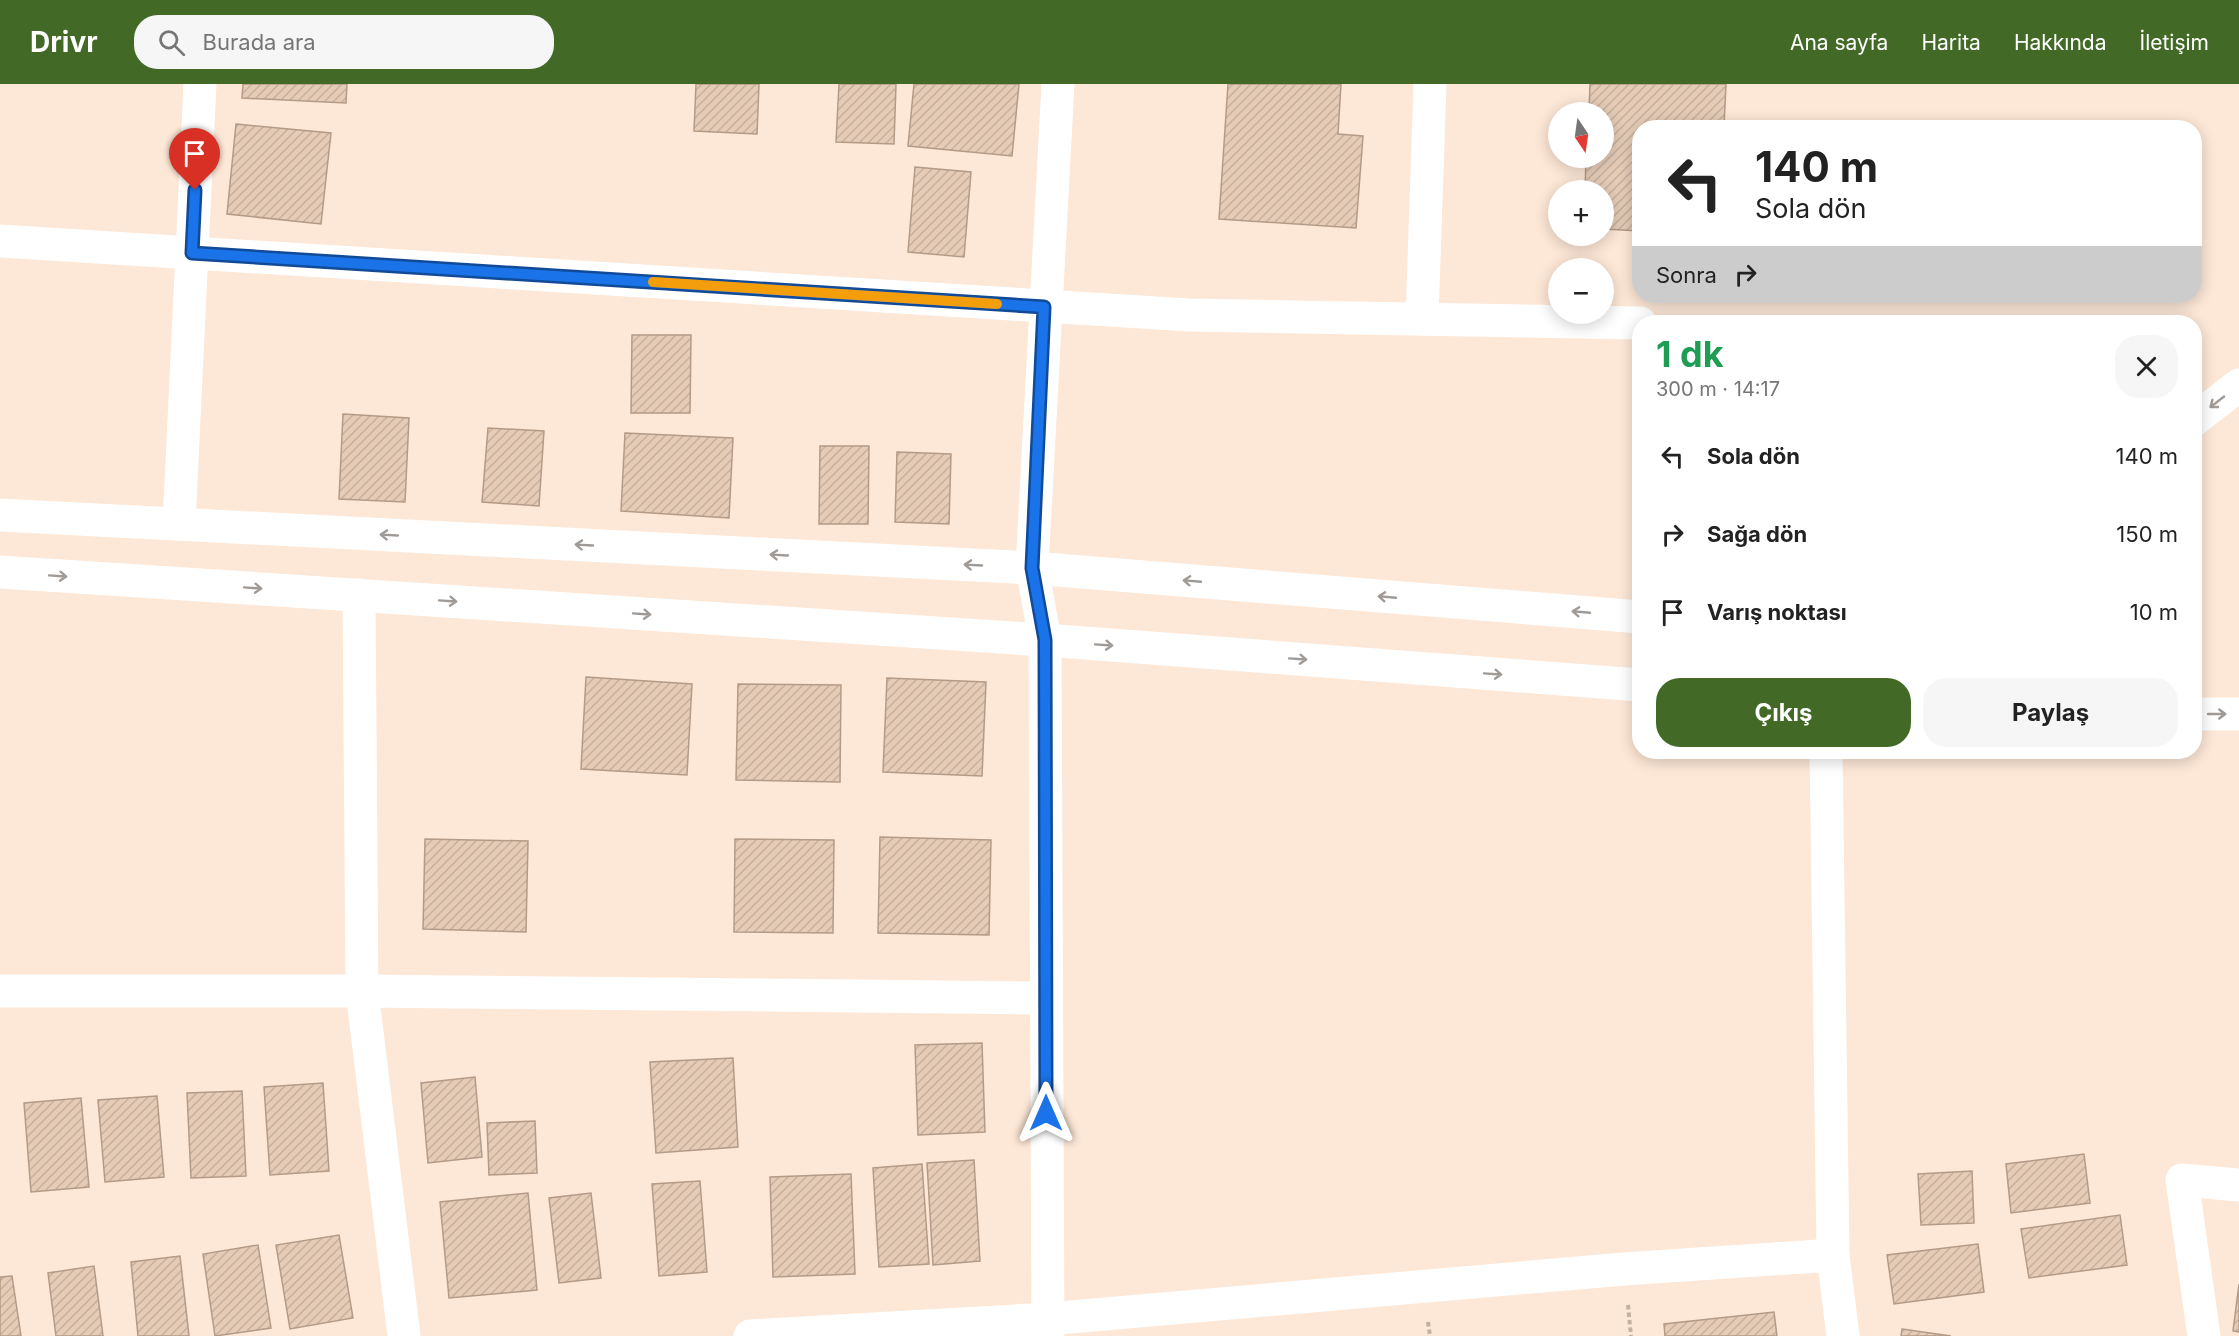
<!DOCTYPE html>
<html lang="tr">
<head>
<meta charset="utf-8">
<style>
	:root { --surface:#fff; --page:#f6f6f6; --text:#222; --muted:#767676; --accent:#426a26 }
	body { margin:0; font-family:Inter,sans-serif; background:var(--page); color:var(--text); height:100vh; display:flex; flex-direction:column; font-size:22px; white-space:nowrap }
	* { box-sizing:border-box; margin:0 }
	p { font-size:20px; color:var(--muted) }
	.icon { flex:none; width:33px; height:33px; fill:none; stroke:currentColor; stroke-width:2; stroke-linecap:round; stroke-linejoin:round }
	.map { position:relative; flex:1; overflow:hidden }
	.details { position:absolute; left:1632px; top:231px; width:570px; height:444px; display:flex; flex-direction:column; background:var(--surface); border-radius:24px; box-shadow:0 3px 15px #0003 }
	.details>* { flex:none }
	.top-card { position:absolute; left:1632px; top:36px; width:570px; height:183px; border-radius:24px; box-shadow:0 3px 15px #0003; background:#fff; color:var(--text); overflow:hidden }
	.needle { width:39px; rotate:167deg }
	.fabs { position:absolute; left:1548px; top:18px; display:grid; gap:12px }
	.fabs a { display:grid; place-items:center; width:66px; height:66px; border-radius:50%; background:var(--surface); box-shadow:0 3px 15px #0003; font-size:30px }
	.pin { position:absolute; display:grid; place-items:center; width:51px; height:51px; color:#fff; margin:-62px -26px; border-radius:50% 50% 50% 0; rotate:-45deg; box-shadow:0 0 6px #0007 }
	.pin .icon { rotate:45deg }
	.me { position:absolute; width:66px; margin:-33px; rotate:0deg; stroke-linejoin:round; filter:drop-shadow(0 0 4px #0008) }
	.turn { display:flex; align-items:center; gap:21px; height:126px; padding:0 24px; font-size:27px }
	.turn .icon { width:78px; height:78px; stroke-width:2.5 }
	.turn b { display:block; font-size:42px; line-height:51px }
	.then { display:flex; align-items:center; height:57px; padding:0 24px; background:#0003; gap:12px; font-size:22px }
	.round { display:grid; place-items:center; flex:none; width:63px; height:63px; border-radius:24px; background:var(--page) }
	.summary { display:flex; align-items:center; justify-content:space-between; height:102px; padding:0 24px }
	h1 { font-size:36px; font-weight:700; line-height:45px; color:#1e9e55 }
	.cta { display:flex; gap:12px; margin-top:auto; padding:12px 24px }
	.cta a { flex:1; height:69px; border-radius:24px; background:var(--accent); color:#fff; font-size:24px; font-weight:700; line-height:69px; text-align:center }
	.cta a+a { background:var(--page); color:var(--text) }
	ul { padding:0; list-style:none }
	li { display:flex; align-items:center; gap:18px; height:78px; padding:0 24px }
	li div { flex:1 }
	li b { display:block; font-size:22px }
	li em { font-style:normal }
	header { display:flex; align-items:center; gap:36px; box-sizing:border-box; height:84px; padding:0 30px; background:var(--accent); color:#fff }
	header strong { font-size:28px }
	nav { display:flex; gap:33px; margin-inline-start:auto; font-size:21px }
	.search { width:420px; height:54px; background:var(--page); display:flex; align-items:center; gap:15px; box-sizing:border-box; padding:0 21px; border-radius:24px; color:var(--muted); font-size:22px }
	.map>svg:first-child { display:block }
</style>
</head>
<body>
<header>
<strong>Drivr</strong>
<div class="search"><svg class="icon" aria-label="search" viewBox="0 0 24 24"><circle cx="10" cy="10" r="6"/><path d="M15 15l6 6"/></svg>Burada ara</div>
<nav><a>Ana sayfa</a><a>Harita</a><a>Hakkında</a><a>İletişim</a></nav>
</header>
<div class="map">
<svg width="2239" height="1252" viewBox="0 0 2239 1252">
	<defs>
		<pattern id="building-hatch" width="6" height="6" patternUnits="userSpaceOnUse" patternTransform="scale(1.5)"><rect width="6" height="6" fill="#e6ccb7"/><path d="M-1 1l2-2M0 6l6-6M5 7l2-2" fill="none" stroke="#c6b09e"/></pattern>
	</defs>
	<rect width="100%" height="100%" fill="#fde7d6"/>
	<g fill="url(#building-hatch)" stroke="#b49b87" stroke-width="1.5">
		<path d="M 243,0 L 347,0 L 346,19 L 242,14 Z"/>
		<path d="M 696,0 L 759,0 L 757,50 L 694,47 Z"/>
		<path d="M 839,0 L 896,0 L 894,60 L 836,58 Z"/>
		<path d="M 914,0 L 1019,0 L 1012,72 L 908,62 Z"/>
		<path d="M 1228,0 L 1341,0 L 1338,50 L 1363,52 L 1356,144 L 1219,135 Z"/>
		<path d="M 1590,0 L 1726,0 L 1724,44 L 1640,44 L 1640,147 L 1604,145 L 1604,106 L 1585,106 L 1586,74 L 1604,74 L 1604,28 L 1589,28 Z"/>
		<path d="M 236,40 L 331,49 L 321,140 L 227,130 Z"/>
		<path d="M 915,83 L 971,88 L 964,173 L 908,168 Z"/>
		<path d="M 632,251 L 691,251 L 690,329 L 631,329 Z"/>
		<path d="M 343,330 L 409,334 L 405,418 L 339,415 Z"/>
		<path d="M 488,344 L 544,347 L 539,422 L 482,418 Z"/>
		<path d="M 625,349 L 733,354 L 729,434 L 621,427 Z"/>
		<path d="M 820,362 L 869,362 L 868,440 L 819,440 Z"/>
		<path d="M 897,368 L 951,370 L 949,440 L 895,438 Z"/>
		<path d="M 586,593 L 692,600 L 687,691 L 581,685 Z"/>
		<path d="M 887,594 L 986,598 L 982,692 L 883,688 Z"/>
		<path d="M 738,600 L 841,601 L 840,698 L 736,696 Z"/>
		<path d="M 880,753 L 991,756 L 989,851 L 878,849 Z"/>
		<path d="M 425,755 L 528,757 L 526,848 L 423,845 Z"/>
		<path d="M 735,755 L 834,756 L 833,849 L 734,848 Z"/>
		<path d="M 982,959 L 985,1048 L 918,1051 L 915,961 Z"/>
		<path d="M 733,974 L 738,1063 L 656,1069 L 650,978 Z"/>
		<path d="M 475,993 L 482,1073 L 428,1079 L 421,999 Z"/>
		<path d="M 323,999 L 329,1087 L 270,1091 L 264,1003 Z"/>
		<path d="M 242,1007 L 246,1092 L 191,1094 L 187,1009 Z"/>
		<path d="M 157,1012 L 164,1093 L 105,1098 L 98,1016 Z"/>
		<path d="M 81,1014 L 89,1103 L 31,1108 L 24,1019 Z"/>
		<path d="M 535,1037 L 537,1089 L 489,1091 L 487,1039 Z"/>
		<path d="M 2084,1070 L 2090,1119 L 2011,1129 L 2006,1080 Z"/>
		<path d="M 974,1076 L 980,1177 L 933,1181 L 927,1079 Z"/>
		<path d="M 922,1080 L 929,1180 L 879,1183 L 873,1084 Z"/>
		<path d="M 1972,1087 L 1974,1139 L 1921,1141 L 1918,1090 Z"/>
		<path d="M 851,1090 L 855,1190 L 773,1193 L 770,1093 Z"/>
		<path d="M 700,1097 L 707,1188 L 659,1192 L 652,1100 Z"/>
		<path d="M 528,1109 L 537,1206 L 449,1214 L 440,1118 Z"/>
		<path d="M 591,1109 L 601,1194 L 559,1199 L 549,1114 Z"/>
		<path d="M 2120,1131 L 2127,1181 L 2029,1194 L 2021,1145 Z"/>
		<path d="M 339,1151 L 353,1234 L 290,1245 L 276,1161 Z"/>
		<path d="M 1978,1160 L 1984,1208 L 1894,1220 L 1887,1171 Z"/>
		<path d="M 258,1161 L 271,1244 L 215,1252 L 203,1170 Z"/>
		<path d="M 180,1172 L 189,1252 L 138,1252 L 131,1178 Z"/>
		<path d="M 94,1182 L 103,1252 L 56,1252 L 48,1189 Z"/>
		<path d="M 12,1192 L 21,1252 L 0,1252 L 0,1193 Z"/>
		<path d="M 2239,1200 L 2239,1248 L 2233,1247 Z"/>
		<path d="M 1774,1228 L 1777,1252 L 1665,1252 L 1664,1240 Z"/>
		<path d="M 1902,1245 L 1951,1252 L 1901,1252 Z"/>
	</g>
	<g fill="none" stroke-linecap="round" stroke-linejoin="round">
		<g stroke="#c3b1a2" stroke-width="4" stroke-dasharray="4.5 3" stroke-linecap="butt">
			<path d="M 1628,1221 L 1631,1252"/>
			<path d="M 1428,1238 L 1430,1252"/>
		</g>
		<g stroke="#fff" stroke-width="33">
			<path d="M 0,157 L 1189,231 L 1640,239"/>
			<path d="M 1422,235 L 1430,0"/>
			<path d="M 179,440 L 200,0"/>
			<path d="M 359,511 L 362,907 L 404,1252"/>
			<path d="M 1826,668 L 1833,1171"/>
			<path d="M 0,907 L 362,907 L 1045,914"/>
			<path d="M 750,1252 L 1047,1235 L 1624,1185 L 1833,1171 L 1843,1252"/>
			<path d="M 1048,1252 L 1045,556 L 1032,484 L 1058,0"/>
			<path d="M 2204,1252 L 2182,1096 L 2239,1101"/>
		</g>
		<g stroke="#fff" stroke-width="33">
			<path d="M 2194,336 L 2239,301"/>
			<path d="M 0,431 L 1032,484 L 1640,533"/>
			<path d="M 0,488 L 1045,556 L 1640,601"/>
			<path d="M 2194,630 L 2239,630"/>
		</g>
	</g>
	<defs><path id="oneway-shaft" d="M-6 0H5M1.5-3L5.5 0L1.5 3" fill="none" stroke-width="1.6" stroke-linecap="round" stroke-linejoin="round" transform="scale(1.5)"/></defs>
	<g stroke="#a09a96">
		<use href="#oneway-shaft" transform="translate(2217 318) rotate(142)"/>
		<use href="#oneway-shaft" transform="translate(389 451) rotate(-177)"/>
		<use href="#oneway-shaft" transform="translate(584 461) rotate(-177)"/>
		<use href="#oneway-shaft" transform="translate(779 471) rotate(-177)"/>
		<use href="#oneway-shaft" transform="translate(973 481) rotate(-177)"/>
		<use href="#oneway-shaft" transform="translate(58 492) rotate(4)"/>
		<use href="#oneway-shaft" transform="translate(1192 497) rotate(-175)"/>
		<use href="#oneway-shaft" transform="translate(253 504) rotate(4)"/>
		<use href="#oneway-shaft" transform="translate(1387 513) rotate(-175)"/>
		<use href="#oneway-shaft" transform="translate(448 517) rotate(4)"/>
		<use href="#oneway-shaft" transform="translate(1581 528) rotate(-175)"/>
		<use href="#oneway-shaft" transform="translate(642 530) rotate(4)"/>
		<use href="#oneway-shaft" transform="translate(1104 561) rotate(4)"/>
		<use href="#oneway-shaft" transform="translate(1298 575) rotate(4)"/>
		<use href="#oneway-shaft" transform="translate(1493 590) rotate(4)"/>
		<use href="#oneway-shaft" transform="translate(2217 630)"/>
	</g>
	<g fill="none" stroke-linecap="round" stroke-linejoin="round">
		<defs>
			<path id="route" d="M 195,106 L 192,169 L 1044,223 L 1032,484 L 1045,556 L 1046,1029"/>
		</defs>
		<use href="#route" stroke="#114b97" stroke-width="15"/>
		<use href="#route" stroke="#1a73e8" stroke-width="10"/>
		<path stroke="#f59e0b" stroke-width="10" d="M 653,198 L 997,220"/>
	</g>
</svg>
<div class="fabs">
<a><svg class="needle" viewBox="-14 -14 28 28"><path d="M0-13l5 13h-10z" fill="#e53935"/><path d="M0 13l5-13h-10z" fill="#767676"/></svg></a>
<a>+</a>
<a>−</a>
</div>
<div class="pin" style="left:195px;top:106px;background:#d93025"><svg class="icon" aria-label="arrive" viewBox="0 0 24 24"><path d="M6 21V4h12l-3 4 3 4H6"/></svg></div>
<svg class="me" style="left:1046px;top:1029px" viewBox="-20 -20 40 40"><path d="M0-17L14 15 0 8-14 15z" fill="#1a73e8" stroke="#fff" stroke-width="4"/></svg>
<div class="top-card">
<div class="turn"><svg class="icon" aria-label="left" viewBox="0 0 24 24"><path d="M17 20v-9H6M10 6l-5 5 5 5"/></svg><div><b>140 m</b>Sola dön</div></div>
<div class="then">Sonra<svg class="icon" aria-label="right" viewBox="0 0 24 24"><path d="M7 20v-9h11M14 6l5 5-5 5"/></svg></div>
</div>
<section class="details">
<div class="summary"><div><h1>1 dk</h1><p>300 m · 14:17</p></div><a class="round"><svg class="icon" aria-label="close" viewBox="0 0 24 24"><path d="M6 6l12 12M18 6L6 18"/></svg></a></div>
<ul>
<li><svg class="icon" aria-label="left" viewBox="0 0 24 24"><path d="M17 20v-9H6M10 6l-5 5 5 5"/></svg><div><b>Sola dön</b></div><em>140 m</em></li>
<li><svg class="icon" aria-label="right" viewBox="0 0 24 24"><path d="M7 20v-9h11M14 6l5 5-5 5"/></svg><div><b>Sağa dön</b></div><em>150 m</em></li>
<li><svg class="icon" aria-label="arrive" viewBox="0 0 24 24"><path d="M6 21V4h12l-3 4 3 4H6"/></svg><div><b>Varış noktası</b></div><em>10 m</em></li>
</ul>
<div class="cta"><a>Çıkış</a><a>Paylaş</a></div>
</section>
</div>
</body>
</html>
